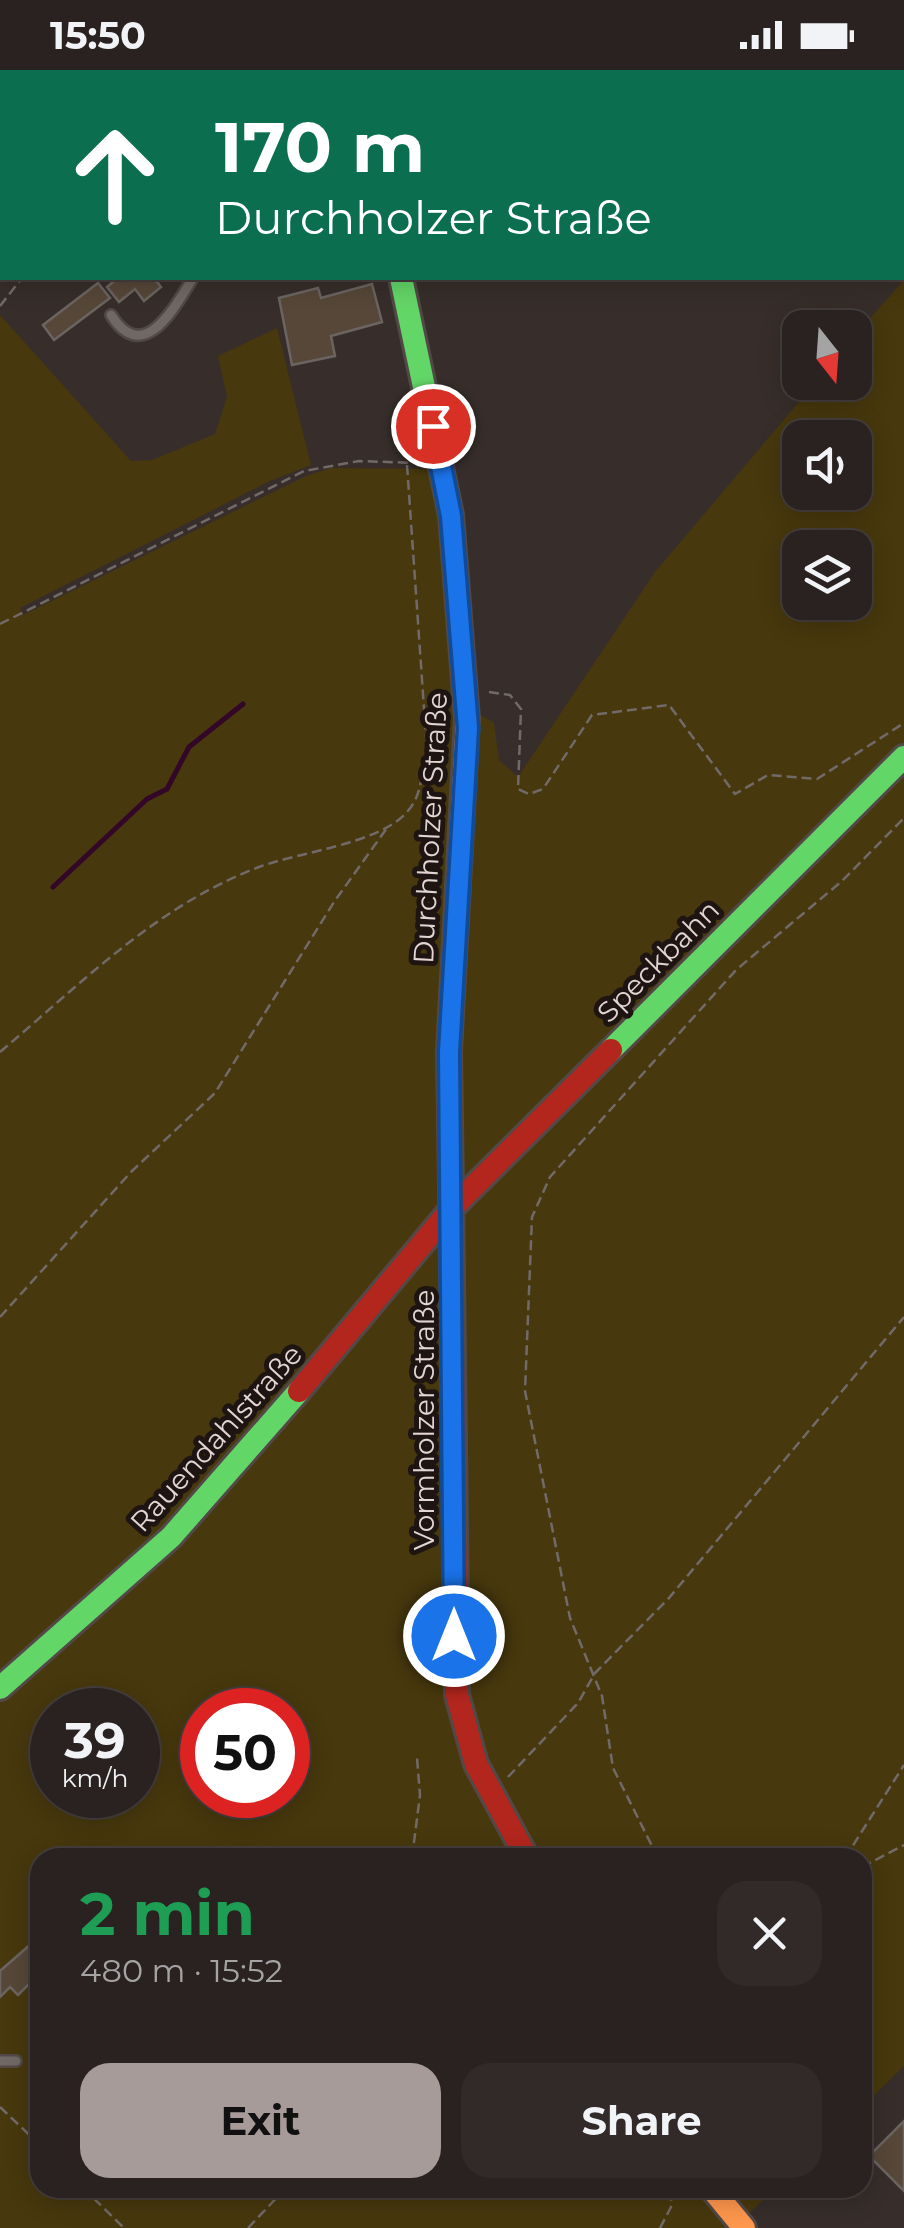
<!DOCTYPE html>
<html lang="en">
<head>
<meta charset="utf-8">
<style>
	:root { --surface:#292220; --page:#312a29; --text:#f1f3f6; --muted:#a5a4a5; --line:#453f3e; --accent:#a69b98 }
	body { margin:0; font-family:Montserrat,sans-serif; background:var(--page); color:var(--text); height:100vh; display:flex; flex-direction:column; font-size:38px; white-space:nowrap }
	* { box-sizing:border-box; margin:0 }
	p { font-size:32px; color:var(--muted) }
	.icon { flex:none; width:55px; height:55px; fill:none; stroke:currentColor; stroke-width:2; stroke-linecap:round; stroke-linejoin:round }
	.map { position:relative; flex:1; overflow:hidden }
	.details { position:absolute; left:30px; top:1778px; width:842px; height:350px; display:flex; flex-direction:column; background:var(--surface); border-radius:30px; box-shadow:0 5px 25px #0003,0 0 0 2px var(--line) }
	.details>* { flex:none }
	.guide { position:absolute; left:0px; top:0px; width:905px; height:210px; box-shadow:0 5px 25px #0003,0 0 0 2px var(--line); background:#0b6e4f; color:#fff; overflow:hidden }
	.needle { width:65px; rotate:163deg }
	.controls { position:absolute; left:782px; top:240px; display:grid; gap:20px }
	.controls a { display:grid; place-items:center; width:90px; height:90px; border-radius:20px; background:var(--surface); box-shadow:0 5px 25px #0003,0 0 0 2px var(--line); font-size:50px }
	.speed { position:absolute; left:30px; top:1618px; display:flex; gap:20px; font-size:50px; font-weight:700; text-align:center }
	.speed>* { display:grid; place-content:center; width:130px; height:130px; border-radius:50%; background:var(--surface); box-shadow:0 5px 25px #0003,0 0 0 2px var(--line); line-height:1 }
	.speed small { font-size:25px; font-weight:400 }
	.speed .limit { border:15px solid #d22; background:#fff; color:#111 }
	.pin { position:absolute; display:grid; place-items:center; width:85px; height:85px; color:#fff; margin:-42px; border:5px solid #fff; border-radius:50%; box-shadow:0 2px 10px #0007 }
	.me { position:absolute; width:110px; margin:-55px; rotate:0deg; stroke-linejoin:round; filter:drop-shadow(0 0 8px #0008) }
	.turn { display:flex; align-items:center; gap:35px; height:210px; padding:0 50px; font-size:45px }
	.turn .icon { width:130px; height:130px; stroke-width:2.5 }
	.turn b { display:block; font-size:70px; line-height:85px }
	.round { display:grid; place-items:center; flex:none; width:105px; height:105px; border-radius:30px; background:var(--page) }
	.overview { display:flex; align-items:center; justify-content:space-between; height:170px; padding:0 50px }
	h1 { font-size:60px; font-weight:700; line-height:75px; color:#1e9e55 }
	.button { display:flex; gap:20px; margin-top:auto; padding:20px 50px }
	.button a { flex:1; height:115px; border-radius:30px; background:var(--accent); color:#111; font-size:40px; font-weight:700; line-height:115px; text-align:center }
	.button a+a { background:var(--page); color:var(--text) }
	.status { display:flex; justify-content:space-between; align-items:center; height:70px; padding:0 50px; background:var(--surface); direction:ltr }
	.status svg { height:28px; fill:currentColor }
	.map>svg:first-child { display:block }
</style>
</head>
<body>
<div class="status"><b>15:50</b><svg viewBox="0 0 49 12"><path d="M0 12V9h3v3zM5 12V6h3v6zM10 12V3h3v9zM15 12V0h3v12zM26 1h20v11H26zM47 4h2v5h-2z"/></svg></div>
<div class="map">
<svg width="904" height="2158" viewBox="0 0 904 2158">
	<rect width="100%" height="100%" fill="#372e2b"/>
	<g fill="#47380d" fill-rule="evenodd">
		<path d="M 0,0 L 318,0 L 2,2 L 0,210 Z"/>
		<path d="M 904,210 L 904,1996 L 863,2036 L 862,1788 L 40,1788 L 40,2118 L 776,2118 L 733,2158 L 0,2158 L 0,245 L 131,391 L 152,390 L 215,364 L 227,327 L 218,286 L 277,258 L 311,395 L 270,411 L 20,538 L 23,545 L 306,406 L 331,398 L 431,399 L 442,454 L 460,648 L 481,645 L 494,653 L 499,690 L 518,707 L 655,502 L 815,313 L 855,312 L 855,265 ZM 800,368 L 855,368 L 855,422 L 800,422 ZM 800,478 L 855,478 L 855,532 L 800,532 ZM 52,1640 L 138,1640 L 138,1725 L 52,1725 ZM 202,1640 L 288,1640 L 288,1725 L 202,1725 Z"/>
	</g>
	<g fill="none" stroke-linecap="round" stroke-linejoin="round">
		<path stroke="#330727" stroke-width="5" d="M 53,817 L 147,729 L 167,719 L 189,677 L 243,634"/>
	</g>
	<g fill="#564738" stroke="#6b6460" stroke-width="2.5">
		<path d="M 118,208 L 154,208 L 161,217 L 144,231 L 135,219 L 119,232 L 107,217 Z"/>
		<path d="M 98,213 L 110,228 L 54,270 L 43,255 Z"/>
		<path d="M 372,214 L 382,252 L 331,266 L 335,286 L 292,295 L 279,228 L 318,218 L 321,228 Z"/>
		<path d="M 32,1873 L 40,1881 L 40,1919 L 32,1911 L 18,1925 L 10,1917 L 0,1927 L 0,1901 Z"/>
		<path d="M 904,2051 L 904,2121 L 869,2086 Z"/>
	</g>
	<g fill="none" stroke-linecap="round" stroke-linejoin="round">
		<defs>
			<g id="lane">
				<path d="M 111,245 C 144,297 175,236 193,208"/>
				<path d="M 0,1991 L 16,1991"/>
			</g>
			<g id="fast">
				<path d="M 401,208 L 451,445 L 467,649"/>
				<path d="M 611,980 L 904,687"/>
				<path d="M 0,1618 L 171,1467 L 299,1321"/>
			</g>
			<g id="slow">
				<path d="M 356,0 L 357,2"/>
				<path d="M 451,1119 L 449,981 L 467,649"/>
				<path d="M 711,2118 L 744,2158"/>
			</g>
			<g id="jam">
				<path d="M 451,1119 L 457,1625 L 476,1694 L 527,1788"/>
				<path d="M 299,1321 L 453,1137 L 611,980"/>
			</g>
		</defs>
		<use href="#lane" stroke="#524946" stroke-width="14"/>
		<use href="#fast" stroke="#524946" stroke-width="28"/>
		<use href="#slow" stroke="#524946" stroke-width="28"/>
		<use href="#jam" stroke="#524946" stroke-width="28"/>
		<g stroke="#726a68" stroke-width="2.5" stroke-dasharray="10 5" stroke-linecap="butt">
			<path d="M 208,2 L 212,0"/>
			<path d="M 0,236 L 22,208"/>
			<path d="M 407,395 L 427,681"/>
			<path d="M 0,554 L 304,401 L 359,391 L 416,393"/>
			<path d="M 489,622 L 510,625 L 521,639 L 518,719 L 529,724 L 543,719 L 592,645 L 669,635 L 735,724 L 768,705 L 817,709 L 904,653"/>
			<path d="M 0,982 C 82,913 156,836 259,797 C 299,782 379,774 407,742 C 422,726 421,705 426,685 C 430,674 439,663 445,653"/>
			<path d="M 0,1247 L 131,1102 L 215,1023 L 334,832 L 387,758"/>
			<path d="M 508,1707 L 578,1633 L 595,1603 L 669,1528 L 904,1247"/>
			<path d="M 412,1788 L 420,1725 L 417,1688"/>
			<path d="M 658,1788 L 613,1698 L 602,1626 L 570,1548 L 525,1321 L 532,1147 L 550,1107 L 736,900 L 842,811 L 904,748"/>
			<path d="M 845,1788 L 904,1695"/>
			<path d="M 862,1797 L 904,1775"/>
			<path d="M 0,2037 L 40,2075"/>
			<path d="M 83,2118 L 124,2158"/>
			<path d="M 248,2158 L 286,2118"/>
			<path d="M 660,2158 L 671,2137 L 671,2118"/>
		</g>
		<use href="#lane" stroke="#706865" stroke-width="9"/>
		<use href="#fast" stroke="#63d668" stroke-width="22"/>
		<use href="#slow" stroke="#ff974d" stroke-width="22"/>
		<use href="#jam" stroke="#b3261e" stroke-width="22"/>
	</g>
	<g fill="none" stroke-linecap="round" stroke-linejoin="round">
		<defs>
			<path id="route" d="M 433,356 L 451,446 L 468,658 L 449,982 L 454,1566"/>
		</defs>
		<use href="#route" stroke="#114b97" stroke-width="25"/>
		<use href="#route" stroke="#1a73e8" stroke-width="18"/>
	</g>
	<g text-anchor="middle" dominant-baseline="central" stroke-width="10" stroke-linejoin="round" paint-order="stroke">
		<g font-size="28" fill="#e2d5d2" stroke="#1e1513">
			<text transform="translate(430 758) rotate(-87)">Durchholzer Straße</text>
			<text transform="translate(658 891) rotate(-45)">Speckbahn</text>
			<text transform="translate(424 1350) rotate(-90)">Vormholzer Straße</text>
			<text transform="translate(216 1368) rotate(-48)">Rauendahlstraße</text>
		</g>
	</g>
</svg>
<div class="controls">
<a><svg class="needle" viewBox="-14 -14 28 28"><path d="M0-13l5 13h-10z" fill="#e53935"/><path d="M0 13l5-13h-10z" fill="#a5a4a5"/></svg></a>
<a><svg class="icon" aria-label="sound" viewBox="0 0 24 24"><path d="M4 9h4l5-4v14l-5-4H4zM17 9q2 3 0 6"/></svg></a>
<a><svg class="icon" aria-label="layers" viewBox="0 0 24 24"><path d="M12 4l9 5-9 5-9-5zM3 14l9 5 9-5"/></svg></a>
</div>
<div class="speed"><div>39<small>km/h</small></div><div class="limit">50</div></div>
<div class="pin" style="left:433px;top:356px;background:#d93025"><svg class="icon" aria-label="arrive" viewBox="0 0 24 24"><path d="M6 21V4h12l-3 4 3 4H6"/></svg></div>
<svg class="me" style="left:454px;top:1566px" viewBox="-20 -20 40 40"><circle r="17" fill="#1a73e8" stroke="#fff" stroke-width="3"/><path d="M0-11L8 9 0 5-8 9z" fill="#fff"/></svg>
<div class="guide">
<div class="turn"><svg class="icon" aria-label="ahead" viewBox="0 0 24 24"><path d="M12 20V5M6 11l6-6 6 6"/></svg><div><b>170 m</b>Durchholzer Straße</div></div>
</div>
<section class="details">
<div class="overview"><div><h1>2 min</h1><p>480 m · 15:52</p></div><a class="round"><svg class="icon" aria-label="close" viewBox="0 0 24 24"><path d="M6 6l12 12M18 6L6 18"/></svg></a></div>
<div class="button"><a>Exit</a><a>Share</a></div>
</section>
</div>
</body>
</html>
